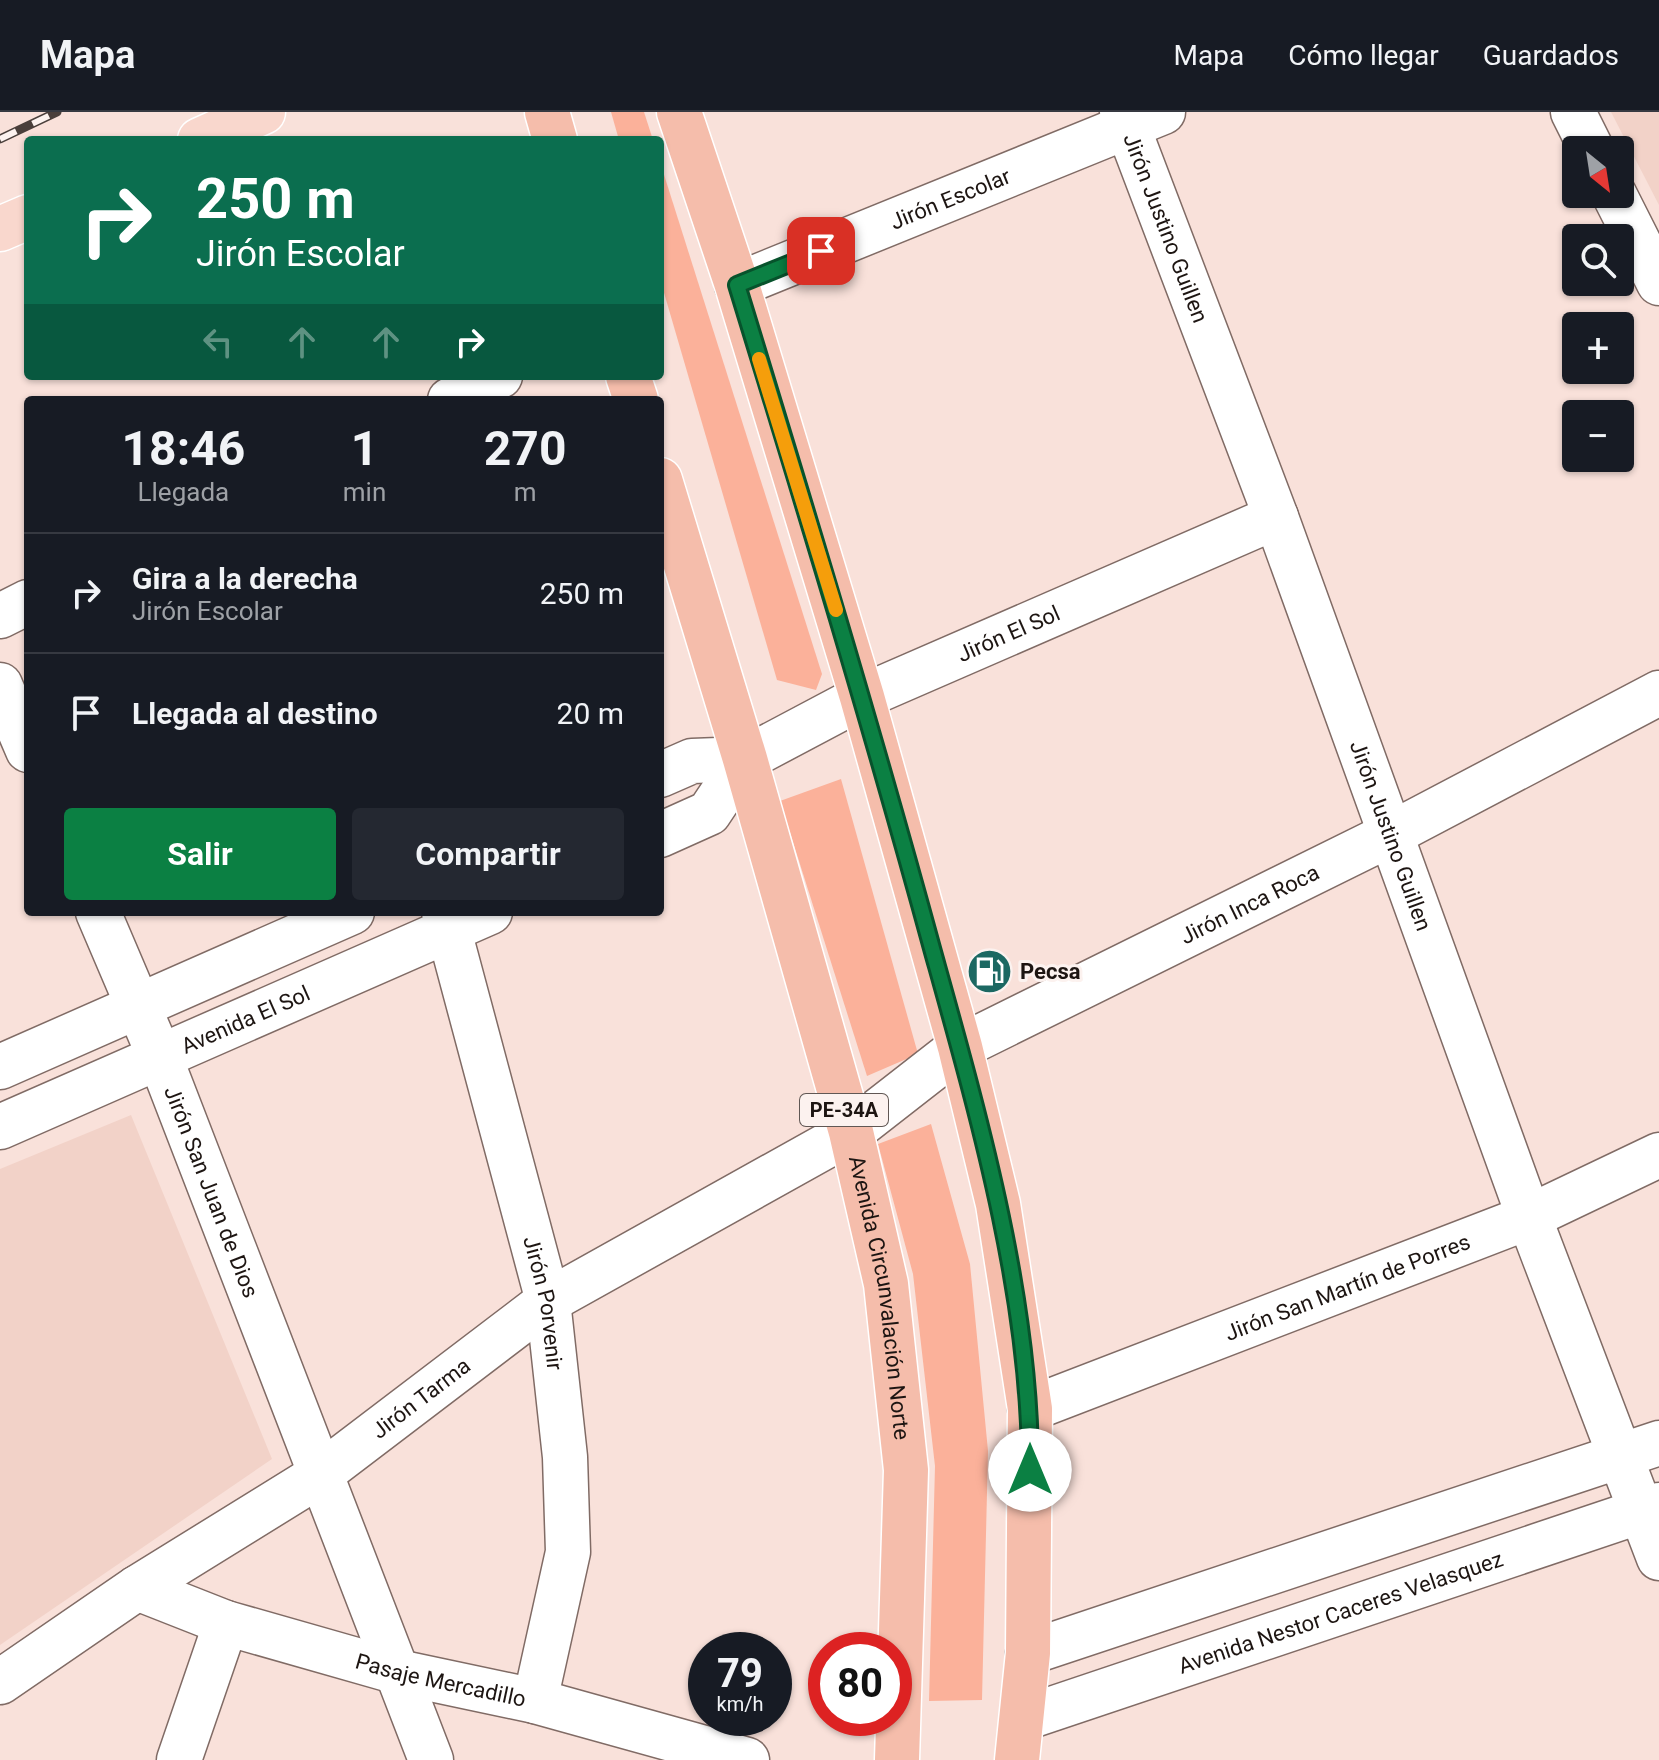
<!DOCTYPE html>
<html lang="es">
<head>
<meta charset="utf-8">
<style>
	:root { --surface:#171b24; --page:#242831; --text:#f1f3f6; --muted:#9ea1a6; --line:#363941; --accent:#0b8043 }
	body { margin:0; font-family:Roboto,sans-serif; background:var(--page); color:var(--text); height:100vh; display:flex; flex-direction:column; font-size:30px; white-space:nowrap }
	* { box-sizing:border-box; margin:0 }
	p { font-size:26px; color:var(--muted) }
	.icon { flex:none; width:44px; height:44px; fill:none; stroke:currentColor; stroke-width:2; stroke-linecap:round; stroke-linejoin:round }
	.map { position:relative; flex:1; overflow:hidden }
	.details { position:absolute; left:24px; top:284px; width:640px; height:520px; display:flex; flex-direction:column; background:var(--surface); border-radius:8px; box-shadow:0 2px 6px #0004 }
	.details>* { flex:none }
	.guide { position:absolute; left:24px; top:24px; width:640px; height:244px; border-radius:8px; box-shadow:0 2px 6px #0004; background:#0b6e4f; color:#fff; overflow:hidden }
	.needle { width:52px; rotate:150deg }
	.fabs { position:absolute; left:1562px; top:24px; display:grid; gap:16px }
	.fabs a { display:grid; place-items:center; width:72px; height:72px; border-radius:8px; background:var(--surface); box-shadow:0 2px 6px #0004; font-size:40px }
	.speed { position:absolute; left:688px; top:1520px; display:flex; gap:16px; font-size:40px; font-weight:700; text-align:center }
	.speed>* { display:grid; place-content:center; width:104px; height:104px; border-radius:50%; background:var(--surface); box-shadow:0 2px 6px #0004; line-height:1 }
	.speed small { font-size:20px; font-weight:400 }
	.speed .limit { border:12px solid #d22; background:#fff; color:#111 }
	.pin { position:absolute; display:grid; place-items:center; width:68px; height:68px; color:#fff; margin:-34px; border-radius:16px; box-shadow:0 4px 12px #0006 }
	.me { position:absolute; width:88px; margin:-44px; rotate:0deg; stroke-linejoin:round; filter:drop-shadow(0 0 6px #0008) }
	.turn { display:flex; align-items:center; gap:28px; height:168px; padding:0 40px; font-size:36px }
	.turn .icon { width:104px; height:104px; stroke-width:2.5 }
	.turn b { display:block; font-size:56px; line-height:68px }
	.lanes { display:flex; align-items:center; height:76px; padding:0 40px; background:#0003; justify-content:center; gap:40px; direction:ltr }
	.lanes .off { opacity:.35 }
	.eta { display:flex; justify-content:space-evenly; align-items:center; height:136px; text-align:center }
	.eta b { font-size:48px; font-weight:700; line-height:56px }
	.cta { display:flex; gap:16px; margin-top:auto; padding:16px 40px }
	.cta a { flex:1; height:92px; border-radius:8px; background:var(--accent); color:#fff; font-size:32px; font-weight:700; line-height:92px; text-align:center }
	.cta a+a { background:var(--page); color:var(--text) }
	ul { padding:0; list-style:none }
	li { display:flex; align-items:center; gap:24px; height:120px; padding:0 40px; border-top:2px solid var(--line) }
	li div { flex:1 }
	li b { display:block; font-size:30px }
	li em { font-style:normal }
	header { display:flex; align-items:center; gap:48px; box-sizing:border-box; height:112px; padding:0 40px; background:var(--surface); border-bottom:2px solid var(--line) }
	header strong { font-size:38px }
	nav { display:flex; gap:44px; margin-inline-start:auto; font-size:28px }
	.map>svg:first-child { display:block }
</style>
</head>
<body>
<header>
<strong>Mapa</strong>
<nav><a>Mapa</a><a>Cómo llegar</a><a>Guardados</a></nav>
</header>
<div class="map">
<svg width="1659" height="1648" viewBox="0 0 1659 1648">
	<rect width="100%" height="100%" fill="#f9e1da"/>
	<g fill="#f2d2c8">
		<path d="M 1611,0 L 1659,0 L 1659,93 Z"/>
		<path d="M 131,1003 L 272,1347 L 0,1533 L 0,1057 Z"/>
	</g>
	<g fill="#fbb19a">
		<path d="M 611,0 L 644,0 L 653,28 L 619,28 Z"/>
		<path d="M 660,50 L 822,562 L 816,578 L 777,568 L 660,167 Z"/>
		<path d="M 841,667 L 918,942 L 867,964 L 780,689 Z"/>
		<path d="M 931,1012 L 970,1152 L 988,1339 L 982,1588 L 929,1589 L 935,1354 L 913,1162 L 878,1032 Z"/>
	</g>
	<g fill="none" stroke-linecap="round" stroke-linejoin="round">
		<defs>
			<g id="minor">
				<path id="s1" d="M 1122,0 L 1276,405 L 1529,1105 L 1659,1446"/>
				<path d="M 1573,0 L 1592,38"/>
				<path d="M 1614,82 L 1659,171"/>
				<path id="s2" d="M 737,173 L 1163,0"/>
				<path d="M 450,288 L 500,264"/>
				<path d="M 0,504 L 28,490"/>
				<path d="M 0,573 L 28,638"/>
				<path id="s3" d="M 660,663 L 692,649 L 745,647 L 862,585 L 1276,405"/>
				<path d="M 660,723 L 709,701 L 745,647"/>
				<path id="s4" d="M 98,800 L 159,943 L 431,1648"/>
				<path id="s5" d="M 444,800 L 548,1189 L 565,1345 L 568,1440 L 535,1589"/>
				<path d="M 0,955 L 352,800"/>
				<path id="s6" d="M 0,1015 L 490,800"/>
				<path id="s7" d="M 1030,1297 L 1529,1105 L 1659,1043"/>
				<path id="s8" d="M 137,1476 L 226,1511 L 398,1560 L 535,1589 L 747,1648"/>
				<path d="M 1028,1541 L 1659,1331"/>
				<path id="s9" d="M 0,1570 L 137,1476 L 318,1364 L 548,1189 L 851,1020 L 960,935 L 1391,722 L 1659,581"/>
				<path id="s10" d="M 1022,1607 L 1659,1393"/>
				<path d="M 179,1648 L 226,1511"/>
			</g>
			<g id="major">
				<path d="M 200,28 L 263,0"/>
				<path d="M 0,117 L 28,105"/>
			</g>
			<g id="highway">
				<path d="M 547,0 L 555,28"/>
				<path d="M 679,0 L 737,173 L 862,585 L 960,935 L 998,1092 L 1030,1297 L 1028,1541 L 1017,1648"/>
				<path d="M 628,264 L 636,288"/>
				<path id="s11" d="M 660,368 L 745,647 L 851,1020 L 886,1172 L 906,1358 L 897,1648"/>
			</g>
		</defs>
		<use href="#minor" stroke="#806b65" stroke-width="47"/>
		<use href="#major" stroke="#fff" stroke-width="47"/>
		<use href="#highway" stroke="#fff" stroke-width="47"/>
		<use href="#minor" stroke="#fff" stroke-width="44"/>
		<use href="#major" stroke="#f9d7cd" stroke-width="44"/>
		<use href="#highway" stroke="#f5bdab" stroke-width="44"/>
		<defs>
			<path id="rail" d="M 0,27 L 57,0"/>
		</defs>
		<use href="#rail" stroke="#4a3f3b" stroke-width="9"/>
		<use href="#rail" stroke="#fcf2ef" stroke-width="6" stroke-dasharray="18" stroke-linecap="butt"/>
	</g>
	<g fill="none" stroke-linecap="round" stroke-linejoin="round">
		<defs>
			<path id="route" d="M 821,139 L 737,173 C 805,395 872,616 933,840 C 979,1005 1031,1186 1030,1358"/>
		</defs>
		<use href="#route" stroke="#07532c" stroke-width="20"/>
		<use href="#route" stroke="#0b8043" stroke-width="14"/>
		<path stroke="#f59e0b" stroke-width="14" d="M 759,247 L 836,498"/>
	</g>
	<defs>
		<symbol id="fuel-disc" viewBox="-11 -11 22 22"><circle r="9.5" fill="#1c6862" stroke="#fcf2ef"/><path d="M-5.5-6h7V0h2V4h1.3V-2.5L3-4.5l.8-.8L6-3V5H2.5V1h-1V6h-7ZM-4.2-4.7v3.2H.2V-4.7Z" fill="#fff"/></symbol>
	</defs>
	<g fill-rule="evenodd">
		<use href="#fuel-disc" x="964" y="834" width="51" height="51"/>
	</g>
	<g text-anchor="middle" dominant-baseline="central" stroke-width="6" stroke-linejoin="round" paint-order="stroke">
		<rect fill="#fcf2ef" stroke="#605754" stroke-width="2" x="800" y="982" width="88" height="32" rx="6"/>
		<g font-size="20" font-weight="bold" fill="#1d1512">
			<text x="844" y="998">PE-34A</text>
		</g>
		<g font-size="22" fill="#1d1512" stroke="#fcf2ef">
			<text stroke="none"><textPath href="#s2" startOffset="230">Jirón Escolar</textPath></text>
			<text stroke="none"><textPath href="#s1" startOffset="124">Jirón Justino Guillen</textPath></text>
			<text stroke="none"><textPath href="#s3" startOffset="380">Jirón El Sol</textPath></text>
			<text stroke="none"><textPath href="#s1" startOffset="772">Jirón Justino Guillen</textPath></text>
			<text stroke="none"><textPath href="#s9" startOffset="1476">Jirón Inca Roca</textPath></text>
			<text stroke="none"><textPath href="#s6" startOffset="268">Avenida El Sol</textPath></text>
			<text stroke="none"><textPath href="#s4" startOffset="302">Jirón San Juan de Dios</textPath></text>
			<text stroke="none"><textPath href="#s7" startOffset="340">Jirón San Martín de Porres</textPath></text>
			<text stroke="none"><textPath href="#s11" startOffset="848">Avenida Circunvalación Norte</textPath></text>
			<text stroke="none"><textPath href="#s5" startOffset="404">Jirón Porvenir</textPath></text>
			<text stroke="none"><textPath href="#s9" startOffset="508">Jirón Tarma</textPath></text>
			<text stroke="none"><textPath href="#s10" startOffset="336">Avenida Nestor Caceres Velasquez</textPath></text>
			<text stroke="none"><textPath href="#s8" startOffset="318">Pasaje Mercadillo</textPath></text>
		</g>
		<g font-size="22" font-weight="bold" fill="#1d1512" stroke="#fcf2ef" text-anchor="start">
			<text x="1020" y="859">Pecsa</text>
		</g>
	</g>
</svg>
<div class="fabs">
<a><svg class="needle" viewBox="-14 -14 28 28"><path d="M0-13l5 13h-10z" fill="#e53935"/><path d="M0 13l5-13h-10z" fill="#9ea1a6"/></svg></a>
<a><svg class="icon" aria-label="search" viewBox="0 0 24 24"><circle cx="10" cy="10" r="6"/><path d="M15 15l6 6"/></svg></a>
<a>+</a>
<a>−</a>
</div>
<div class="speed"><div>79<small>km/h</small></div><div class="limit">80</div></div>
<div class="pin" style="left:821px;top:139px;background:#d93025"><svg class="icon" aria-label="arrive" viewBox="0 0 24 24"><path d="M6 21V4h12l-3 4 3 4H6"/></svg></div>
<svg class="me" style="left:1030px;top:1358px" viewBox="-20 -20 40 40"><circle r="19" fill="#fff"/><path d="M0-13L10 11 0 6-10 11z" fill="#0b8043"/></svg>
<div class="guide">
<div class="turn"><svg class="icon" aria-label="right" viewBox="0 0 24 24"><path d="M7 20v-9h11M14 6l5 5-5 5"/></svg><div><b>250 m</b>Jirón Escolar</div></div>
<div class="lanes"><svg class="icon off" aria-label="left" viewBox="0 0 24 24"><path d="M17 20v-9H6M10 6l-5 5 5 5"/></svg><svg class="icon off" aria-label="ahead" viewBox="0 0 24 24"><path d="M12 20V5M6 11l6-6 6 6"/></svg><svg class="icon off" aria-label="ahead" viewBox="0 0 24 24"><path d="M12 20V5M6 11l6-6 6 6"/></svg><svg class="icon" aria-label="right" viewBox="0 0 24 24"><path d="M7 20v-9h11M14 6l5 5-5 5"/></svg></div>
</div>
<section class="details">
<div class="eta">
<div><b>18:46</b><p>Llegada</p></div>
<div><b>1</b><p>min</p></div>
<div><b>270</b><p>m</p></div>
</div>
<ul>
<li><svg class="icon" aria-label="right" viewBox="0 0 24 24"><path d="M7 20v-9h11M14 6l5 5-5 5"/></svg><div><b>Gira a la derecha</b><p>Jirón Escolar</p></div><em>250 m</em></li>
<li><svg class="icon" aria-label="arrive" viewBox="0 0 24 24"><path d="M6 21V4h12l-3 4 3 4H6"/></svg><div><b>Llegada al destino</b></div><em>20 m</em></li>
</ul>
<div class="cta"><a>Salir</a><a>Compartir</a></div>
</section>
</div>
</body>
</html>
